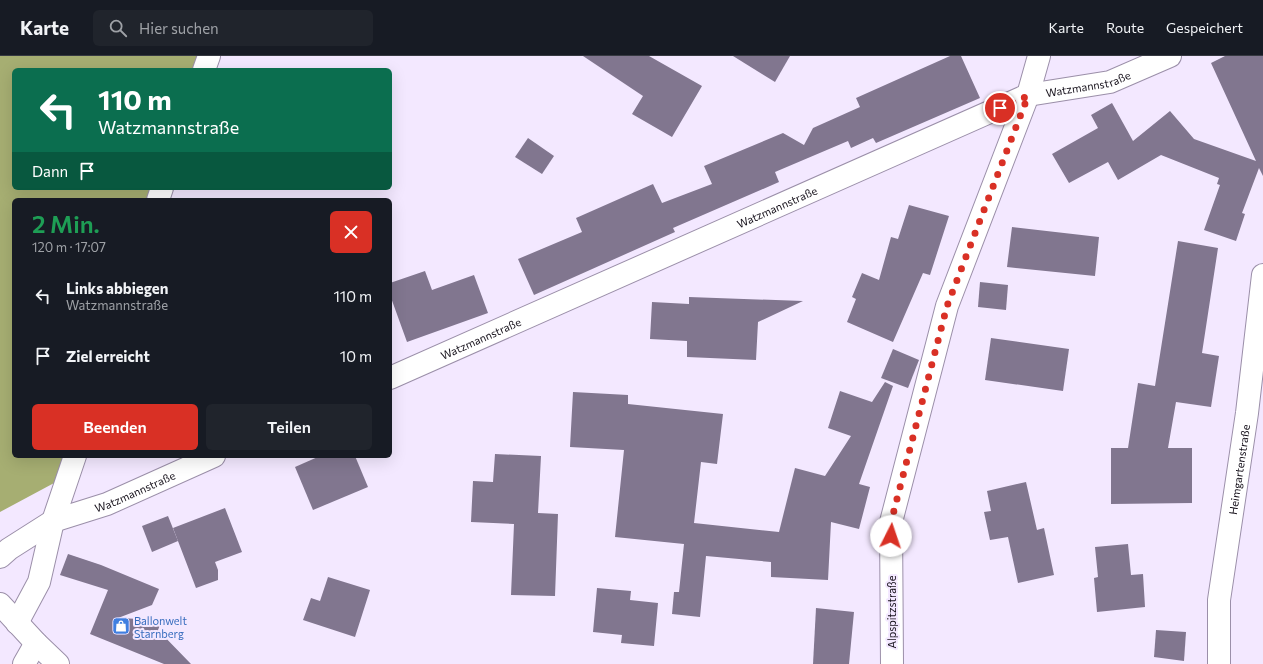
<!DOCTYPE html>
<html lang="de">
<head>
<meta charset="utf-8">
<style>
	:root { --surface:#171b24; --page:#20242c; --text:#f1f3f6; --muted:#9ea1a6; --line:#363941; --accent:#d93025 }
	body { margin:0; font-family:Commissioner,sans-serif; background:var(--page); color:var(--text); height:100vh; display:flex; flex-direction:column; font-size:15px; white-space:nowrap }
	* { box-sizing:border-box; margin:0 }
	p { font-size:13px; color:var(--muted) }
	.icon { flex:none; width:22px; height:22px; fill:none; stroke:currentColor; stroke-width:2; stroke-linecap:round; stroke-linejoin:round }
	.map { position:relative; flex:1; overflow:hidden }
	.panel { position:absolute; left:12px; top:142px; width:380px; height:260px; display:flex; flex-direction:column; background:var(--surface); border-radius:6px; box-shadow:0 4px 16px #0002 }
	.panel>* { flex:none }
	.banner { position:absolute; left:12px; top:12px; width:380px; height:122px; border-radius:6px; box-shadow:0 4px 16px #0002; background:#0b6e4f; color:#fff; overflow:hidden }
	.pin { position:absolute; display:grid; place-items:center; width:34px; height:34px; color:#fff; margin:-17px; border:2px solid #fff; border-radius:50%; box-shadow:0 1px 4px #0007 }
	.me { position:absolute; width:44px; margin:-22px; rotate:4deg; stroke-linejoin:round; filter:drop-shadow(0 0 3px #0008) }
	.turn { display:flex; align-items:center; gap:14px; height:84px; padding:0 20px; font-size:18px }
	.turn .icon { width:52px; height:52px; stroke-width:2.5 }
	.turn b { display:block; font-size:28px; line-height:34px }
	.then { display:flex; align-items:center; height:38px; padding:0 20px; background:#0003; gap:8px; font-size:15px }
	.round { display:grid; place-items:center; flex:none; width:42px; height:42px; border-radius:6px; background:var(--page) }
	.head { display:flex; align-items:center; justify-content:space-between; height:68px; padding:0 20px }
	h1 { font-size:24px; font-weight:600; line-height:30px; color:#1e9e55 }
	.primary-button { display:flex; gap:8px; margin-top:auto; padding:8px 20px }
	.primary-button a { flex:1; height:46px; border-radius:6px; background:var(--accent); color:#fff; font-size:16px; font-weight:600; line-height:46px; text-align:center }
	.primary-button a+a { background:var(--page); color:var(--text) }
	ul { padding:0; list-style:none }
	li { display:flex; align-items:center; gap:12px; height:60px; padding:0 20px }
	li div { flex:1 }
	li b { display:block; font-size:15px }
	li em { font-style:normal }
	header { display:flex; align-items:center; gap:24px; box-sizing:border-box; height:56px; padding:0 20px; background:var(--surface); border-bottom:1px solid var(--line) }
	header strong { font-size:19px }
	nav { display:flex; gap:22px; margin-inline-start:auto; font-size:14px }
	.search { width:280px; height:36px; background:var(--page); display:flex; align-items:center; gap:10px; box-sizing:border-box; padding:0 14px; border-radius:6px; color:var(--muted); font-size:15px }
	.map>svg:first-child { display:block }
</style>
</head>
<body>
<header>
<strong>Karte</strong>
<div class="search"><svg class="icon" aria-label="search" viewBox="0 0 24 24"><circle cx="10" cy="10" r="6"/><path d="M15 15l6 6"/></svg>Hier suchen</div>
<nav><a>Karte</a><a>Route</a><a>Gespeichert</a></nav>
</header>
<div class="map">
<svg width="1263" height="608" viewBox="0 0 1263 608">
	<rect width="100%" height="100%" fill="#f3e8ff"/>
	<path fill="#a6ae72" d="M 0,0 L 212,0 L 206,14 L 14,14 L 14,132 L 162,132 L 158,144 L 14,144 L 14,400 L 75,400 L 69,419 L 0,456 Z"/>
	<g fill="#81768f">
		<path d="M 583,0 L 649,0 L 702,30 L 672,81 L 632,58 L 643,40 Z"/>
		<path d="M 733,0 L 790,0 L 775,26 Z"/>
		<path d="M 950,0 L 961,0 L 980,42 L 876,87 L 873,82 L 851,92 L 848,85 L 775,116 L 779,126 L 673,172 L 675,176 L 534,239 L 518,203 L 582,176 L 576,162 L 653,128 L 662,147 L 712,128 L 704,110 L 783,77 L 804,89 L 813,72 L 860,51 L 856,42 Z"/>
		<path d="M 1225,0 L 1263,0 L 1263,120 L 1259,112 L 1242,157 L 1245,158 L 1236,185 L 1204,174 L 1220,129 L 1217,128 L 1219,122 L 1161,99 L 1118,124 L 1108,106 L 1069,127 L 1052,98 L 1098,72 L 1091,59 L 1112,47 L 1133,85 L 1170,55 L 1194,83 L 1256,105 L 1211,7 Z"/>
		<path d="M 528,82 L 554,100 L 542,118 L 515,101 Z"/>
		<path d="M 909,149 L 949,160 L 930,219 L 923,217 L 893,286 L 847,266 L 856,243 L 852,241 L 862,217 L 879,224 L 891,181 L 898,183 Z"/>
		<path d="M 1012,171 L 1099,181 L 1095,220 L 1007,211 Z"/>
		<path d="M 1178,185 L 1218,192 L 1202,297 L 1219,300 L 1211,351 L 1176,346 L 1168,392 L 1192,392 L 1192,447 L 1111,448 L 1111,392 L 1128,392 L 1138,327 L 1155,330 Z"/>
		<path d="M 425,215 L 432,234 L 474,219 L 488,257 L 407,286 L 390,239 L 390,227 Z"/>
		<path d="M 980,226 L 1008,229 L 1006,254 L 978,251 Z"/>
		<path d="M 689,241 L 803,245 L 758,266 L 756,304 L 687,301 L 687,285 L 650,283 L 652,246 L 689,248 Z"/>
		<path d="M 991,282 L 1069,293 L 1063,335 L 985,324 Z"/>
		<path d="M 893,293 L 919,304 L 908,332 L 881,322 Z"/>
		<path d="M 885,326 L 893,330 L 859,428 L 870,431 L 859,473 L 831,466 L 828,524 L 771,521 L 771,506 L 706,500 L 700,561 L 672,558 L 674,536 L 679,536 L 684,488 L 615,481 L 624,394 L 570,391 L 573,336 L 628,339 L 628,348 L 723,358 L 717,408 L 701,406 L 694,467 L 779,476 L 795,412 L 825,420 L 851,380 L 828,372 L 840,335 L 872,346 Z"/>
		<path d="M 495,398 L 541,400 L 538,457 L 558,458 L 555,540 L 511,539 L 514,468 L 471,466 L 473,425 L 493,426 Z"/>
		<path d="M 320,400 L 355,400 L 368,431 L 313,454 L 295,411 Z"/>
		<path d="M 1026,426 L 1037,474 L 1044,472 L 1054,519 L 1018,527 L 1008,481 L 990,484 L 984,456 L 991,455 L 987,435 Z"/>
		<path d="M 225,452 L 242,496 L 215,506 L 218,514 L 218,524 L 196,532 L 173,472 Z"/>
		<path d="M 168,460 L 178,485 L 152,496 L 142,470 Z"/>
		<path d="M 1128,488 L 1131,519 L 1143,518 L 1145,551 L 1097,556 L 1094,522 L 1098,521 L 1095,491 Z"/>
		<path d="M 68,498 L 101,509 L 159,533 L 152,549 L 118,562 L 162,564 L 158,574 L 191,608 L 164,608 L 90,578 L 108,534 L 60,519 Z"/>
		<path d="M 328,521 L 370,534 L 355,581 L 303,564 L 311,542 L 320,545 Z"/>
		<path d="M 597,532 L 631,535 L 630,544 L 658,547 L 654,590 L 621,587 L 622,579 L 593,576 Z"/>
		<path d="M 816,552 L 854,556 L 849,608 L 813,608 Z"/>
		<path d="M 1156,574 L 1186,576 L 1184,605 L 1154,601 Z"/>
	</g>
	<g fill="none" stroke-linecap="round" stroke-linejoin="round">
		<defs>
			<g id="street">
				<path id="s1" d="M 390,322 L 1028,39 L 1110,26 L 1170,0"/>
				<path id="s2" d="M 53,465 L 107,448 L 214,400"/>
				<path d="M 24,608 L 36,587"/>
				<path d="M 892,608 L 891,466 L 947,250 L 1028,39 L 1039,0"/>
				<path id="s3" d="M 1219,608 L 1219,544 L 1247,357 L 1263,219"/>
			</g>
			<g id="secondary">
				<path d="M 204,14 L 209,0"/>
				<path d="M 158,144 L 162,132"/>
				<path d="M 0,501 L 9,493 L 53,465"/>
				<path d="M 0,548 L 36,587 L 58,608"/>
				<path d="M 17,567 L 39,526 L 53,465 L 75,400"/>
			</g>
		</defs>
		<use href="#street" stroke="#9b8fa9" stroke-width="24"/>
		<use href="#secondary" stroke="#9b8fa9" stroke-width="24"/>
		<use href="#street" stroke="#fff" stroke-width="22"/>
		<use href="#secondary" stroke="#fff" stroke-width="22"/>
	</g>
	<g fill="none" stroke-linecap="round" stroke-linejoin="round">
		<path stroke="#d93025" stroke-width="7" stroke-dasharray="0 12.6" d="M 891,480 L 891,466 L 947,250 L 1028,40 L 1000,52"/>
	</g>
	<defs>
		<symbol id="shop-square" viewBox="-11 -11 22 22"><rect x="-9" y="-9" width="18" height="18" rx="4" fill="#3f7fe0" stroke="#f3e8ff"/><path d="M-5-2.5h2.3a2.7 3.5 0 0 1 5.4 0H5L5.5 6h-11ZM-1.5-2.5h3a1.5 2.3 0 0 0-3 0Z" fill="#fff"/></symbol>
	</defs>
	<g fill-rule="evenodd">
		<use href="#shop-square" x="111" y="560" width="20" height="20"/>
	</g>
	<g text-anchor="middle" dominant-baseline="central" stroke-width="4" stroke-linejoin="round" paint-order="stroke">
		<g font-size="11" fill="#15101a" stroke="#f3e8ff">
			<text stroke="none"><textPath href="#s1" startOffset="759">Watzmannstraße</textPath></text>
			<text stroke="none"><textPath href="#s1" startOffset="423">Watzmannstraße</textPath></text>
			<text stroke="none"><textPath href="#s1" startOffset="99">Watzmannstraße</textPath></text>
			<text stroke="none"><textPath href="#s3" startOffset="196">Heimgartenstraße</textPath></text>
			<text stroke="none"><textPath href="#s2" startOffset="87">Watzmannstraße</textPath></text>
			<text transform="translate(891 556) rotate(-90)">Alpspitzstraße</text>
		</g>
		<g font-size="11" fill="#366cbe" stroke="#f3e8ff" text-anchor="start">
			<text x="134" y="564">Ballonwelt<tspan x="134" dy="13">Starnberg</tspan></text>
		</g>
	</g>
</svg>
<div class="pin" style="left:1000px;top:52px;background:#d93025"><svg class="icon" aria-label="arrive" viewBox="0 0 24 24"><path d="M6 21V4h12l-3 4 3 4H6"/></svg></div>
<svg class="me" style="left:891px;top:480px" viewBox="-20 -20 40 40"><circle r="19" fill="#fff"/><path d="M0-13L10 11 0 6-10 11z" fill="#d93025"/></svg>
<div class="banner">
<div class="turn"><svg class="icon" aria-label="left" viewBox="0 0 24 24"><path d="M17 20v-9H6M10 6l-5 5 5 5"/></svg><div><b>110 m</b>Watzmannstraße</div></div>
<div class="then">Dann<svg class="icon" aria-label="arrive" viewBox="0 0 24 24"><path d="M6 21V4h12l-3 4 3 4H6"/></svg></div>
</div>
<section class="panel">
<div class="head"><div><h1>2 Min.</h1><p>120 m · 17:07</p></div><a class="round" style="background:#d93025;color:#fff"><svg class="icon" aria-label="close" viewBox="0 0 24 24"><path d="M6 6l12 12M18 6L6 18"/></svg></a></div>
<ul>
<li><svg class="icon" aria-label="left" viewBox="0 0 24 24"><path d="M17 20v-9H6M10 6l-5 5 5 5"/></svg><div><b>Links abbiegen</b><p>Watzmannstraße</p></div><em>110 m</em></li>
<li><svg class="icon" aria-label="arrive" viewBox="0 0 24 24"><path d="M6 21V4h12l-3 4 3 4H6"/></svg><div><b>Ziel erreicht</b></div><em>10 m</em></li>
</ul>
<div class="primary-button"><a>Beenden</a><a>Teilen</a></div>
</section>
</div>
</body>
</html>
